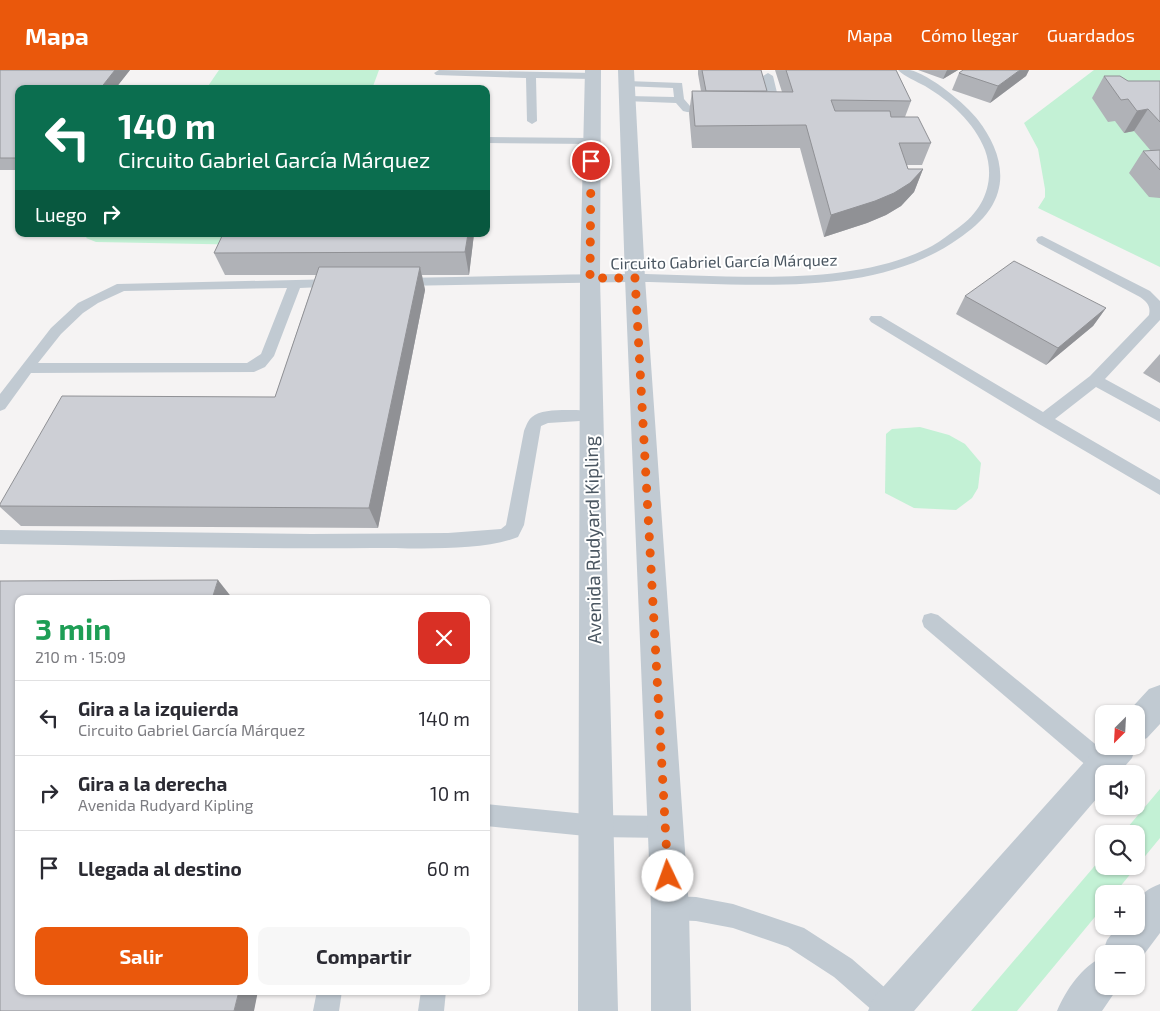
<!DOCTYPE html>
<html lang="es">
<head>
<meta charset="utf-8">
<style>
	:root { --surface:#fff; --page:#f7f7f7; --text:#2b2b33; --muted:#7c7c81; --line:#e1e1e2; --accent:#ea580c }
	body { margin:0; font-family:"Exo 2",sans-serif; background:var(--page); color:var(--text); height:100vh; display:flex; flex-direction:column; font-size:19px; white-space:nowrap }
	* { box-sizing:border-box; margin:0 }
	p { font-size:16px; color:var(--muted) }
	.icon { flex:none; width:28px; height:28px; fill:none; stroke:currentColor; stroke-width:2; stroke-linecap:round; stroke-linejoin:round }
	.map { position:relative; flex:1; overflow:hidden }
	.sheet { position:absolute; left:15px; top:525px; width:475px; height:400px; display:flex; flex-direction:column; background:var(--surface); border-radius:10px; box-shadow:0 1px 4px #0004 }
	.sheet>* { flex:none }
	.top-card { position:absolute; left:15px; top:15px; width:475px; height:152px; border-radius:10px; box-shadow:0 1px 4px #0004; background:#0b6e4f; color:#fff; overflow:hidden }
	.needle { width:32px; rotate:204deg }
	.fabs { position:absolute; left:1095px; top:635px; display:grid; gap:10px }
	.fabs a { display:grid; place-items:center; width:50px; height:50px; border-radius:10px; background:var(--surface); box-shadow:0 1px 4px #0004; font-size:25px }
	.pin { position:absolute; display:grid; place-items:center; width:42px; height:42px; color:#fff; margin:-21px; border:2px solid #fff; border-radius:50%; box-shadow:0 1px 5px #0007 }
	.me { position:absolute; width:55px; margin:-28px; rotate:357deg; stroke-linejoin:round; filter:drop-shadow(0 0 4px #0008) }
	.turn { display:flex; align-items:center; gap:18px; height:105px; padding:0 20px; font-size:22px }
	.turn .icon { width:65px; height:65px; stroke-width:2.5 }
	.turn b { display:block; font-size:35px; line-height:42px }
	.then { display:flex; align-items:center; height:48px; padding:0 20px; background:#0003; gap:10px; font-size:19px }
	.round { display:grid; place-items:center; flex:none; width:52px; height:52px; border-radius:10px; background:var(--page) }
	.headline { display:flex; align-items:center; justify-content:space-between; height:85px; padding:0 20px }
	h1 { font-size:30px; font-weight:700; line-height:38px; color:#1e9e55 }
	.button { display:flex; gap:10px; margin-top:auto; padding:10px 20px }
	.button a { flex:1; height:58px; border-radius:10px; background:var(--accent); color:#fff; font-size:20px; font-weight:700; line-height:58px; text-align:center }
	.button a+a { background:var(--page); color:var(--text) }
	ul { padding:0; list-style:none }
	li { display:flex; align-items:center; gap:15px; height:75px; padding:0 20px; border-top:1px solid var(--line) }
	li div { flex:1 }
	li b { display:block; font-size:19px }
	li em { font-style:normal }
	header { display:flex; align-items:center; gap:30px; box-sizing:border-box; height:70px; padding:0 25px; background:var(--accent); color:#fff }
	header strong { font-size:24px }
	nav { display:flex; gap:28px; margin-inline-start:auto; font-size:18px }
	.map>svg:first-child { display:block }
</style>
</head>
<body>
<header>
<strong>Mapa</strong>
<nav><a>Mapa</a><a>Cómo llegar</a><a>Guardados</a></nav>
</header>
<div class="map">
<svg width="1160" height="941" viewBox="0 0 1160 941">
	<rect width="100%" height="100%" fill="#f5f3f3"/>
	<g fill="#c3f1d5">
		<path d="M 219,0 L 379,0 L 372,19 L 206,19 Z"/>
		<path d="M 1094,0 L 1160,0 L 1160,197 L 1038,138 L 1045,127 L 1045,119 L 1038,79 L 1024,53 Z"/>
		<path d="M 89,164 L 274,164 L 257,175 L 96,172 L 86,168 Z"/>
		<path d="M 920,357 L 949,365 L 965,374 L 981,393 L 978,418 L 972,428 L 956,440 L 914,438 L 885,423 L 886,364 L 892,359 Z"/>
		<path d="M 1160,719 L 1160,768 L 1114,824 L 1104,824 L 1104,836 L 1017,941 L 971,941 L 1104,785 L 1104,796 L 1136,796 L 1136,764 L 1122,764 Z"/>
	</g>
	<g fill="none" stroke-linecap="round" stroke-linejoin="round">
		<g fill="#c1cad2" fill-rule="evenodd">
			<path d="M 439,0 L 593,3 L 598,6 L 593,9 L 536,8 L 537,51 L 532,54 L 527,51 L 526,8 L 436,5 L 434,3 Z"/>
			<path d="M 898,0 C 902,0 907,0 910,0 C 929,4 966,34 978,50 C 998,76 1010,109 990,139 C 981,152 971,160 958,169 C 867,233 733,211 627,212 C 552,213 476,215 401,216 L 394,212 L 401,208 C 478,207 555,204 631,204 C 723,204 849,220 932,176 C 941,171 949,164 958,158 C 984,140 996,111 985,80 C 974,52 950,31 925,16 C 916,11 905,7 898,0 Z"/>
			<path d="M 768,3 L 773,6 L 780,35 L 777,42 L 769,44 L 764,41 L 770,35 L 763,6 Z"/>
			<path d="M 627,11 L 682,13 L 684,29 L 690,36 L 713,38 L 718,41 L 713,44 L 687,42 L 683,41 L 676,33 L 624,31 L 623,29 L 628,26 L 674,27 L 673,18 L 623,16 L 623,12 Z"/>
			<path d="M 486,67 L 591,68 L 596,71 L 591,74 L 486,73 Z"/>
			<path d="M 1042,166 L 1150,221 L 1160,231 L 1160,250 L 1105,309 L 1160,339 L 1160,352 L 1096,317 L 1055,349 L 1160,410 L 1160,425 L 1039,354 L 871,252 L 869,249 L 871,246 L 881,246 L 1043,342 L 1090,306 L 1149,245 C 1151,236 1147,232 1140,227 L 1038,173 L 1036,170 L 1038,167 Z"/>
			<path d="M 338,209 L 345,213 L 343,216 L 300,218 L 274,286 L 265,297 L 254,302 L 31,303 L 5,339 L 0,341 L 0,324 L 51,258 L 78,233 L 117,214 ZM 287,218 L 261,284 L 247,293 L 38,293 L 61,264 L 83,243 L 98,233 L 124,221 Z"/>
			<path d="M 591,340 L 596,342 L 599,346 L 596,350 L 548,353 L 541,356 L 524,455 L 518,467 C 481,482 413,478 372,478 C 248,479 124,476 0,474 L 0,460 L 311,464 L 448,463 L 501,459 L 506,455 L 524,361 C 526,356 528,350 532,347 C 543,337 576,341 591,340 Z"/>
			<path d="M 931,543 L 938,545 L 1111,687 L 1114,695 L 1111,703 L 1103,706 L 1095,703 L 924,557 L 922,551 L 924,545 Z"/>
			<path d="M 486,734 L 596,745 L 666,746 L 674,749 L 677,757 L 674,765 L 666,768 L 596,767 L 486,756 Z"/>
			<path d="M 670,826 L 696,827 L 733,834 L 804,858 L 852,889 L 899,930 L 902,941 L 873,941 L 834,907 L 788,877 L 733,858 L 696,851 L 670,850 L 662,846 L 658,838 L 662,830 Z"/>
			<path d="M 317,921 L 342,921 L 339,941 L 313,941 Z"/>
			<path d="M 421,921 L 446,921 L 444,941 L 418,941 Z"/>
		</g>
		<g fill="#c1cad2" fill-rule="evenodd">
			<path d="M 585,0 L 601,0 L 600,208 L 618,941 L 578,941 L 580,208 Z"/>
			<path d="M 618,0 L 634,0 L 645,208 L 689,838 L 691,941 L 651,941 L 651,838 L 625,208 Z"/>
			<path d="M 1160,615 L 1160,654 L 1147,668 L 1136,673 L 1136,644 L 1126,644 L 1149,619 Z"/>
			<path d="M 1104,670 L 1104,676 L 1136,676 L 1132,688 L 1118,704 L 1104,704 L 1104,720 L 914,941 L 868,941 L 874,927 Z"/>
			<path d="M 1160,814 L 1160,863 L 1136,895 L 1136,884 L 1104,884 L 1104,916 L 1119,916 L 1102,941 L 1057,941 C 1066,920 1082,896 1103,887 L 1102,884 L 1107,870 L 1118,856 L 1136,856 C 1136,833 1136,823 1160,814 Z"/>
		</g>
	</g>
	<g fill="#b0b2b7">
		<path d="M 0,0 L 130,0 L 115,19 L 19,19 L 19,100 L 0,100 Z"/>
		<path d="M 698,0 L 761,0 L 767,22 L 782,22 L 775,0 L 896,0 L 911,31 L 905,47 L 931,73 L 922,95 L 907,95 L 908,99 L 923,99 L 914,122 L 901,136 L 886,145 L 867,153 L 824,167 L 800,78 L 692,78 L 689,43 L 692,21 L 701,21 L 698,4 Z"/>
		<path d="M 918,0 L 958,0 L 943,9 Z"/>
		<path d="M 963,0 L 1029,0 L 1026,6 L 990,33 L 952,20 L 959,3 Z"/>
		<path d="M 1104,6 L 1128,11 L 1160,11 L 1160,128 L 1149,127 L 1129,103 L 1143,81 L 1151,81 L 1134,61 L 1124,63 L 1115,51 L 1108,52 L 1092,28 Z"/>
		<path d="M 223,164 L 474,164 L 469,205 L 422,205 L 425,220 L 378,458 L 21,456 L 0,437 L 0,434 L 275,327 L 316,205 L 225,205 L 214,183 Z"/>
		<path d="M 965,226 L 1106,238 L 1093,256 L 1046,295 L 956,244 Z"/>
		<path d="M 1160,284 L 1160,313 L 1143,303 Z"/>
	</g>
	<g fill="#909195">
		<path d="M 115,0 L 130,0 L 115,19 L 100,19 Z"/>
		<path d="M 947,0 L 958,0 L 943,9 Z"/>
		<path d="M 1020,0 L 1029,0 L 1026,6 L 990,33 L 998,16 Z"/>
		<path d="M 1148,39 L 1134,61 L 1124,63 L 1137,41 Z"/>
		<path d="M 923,99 L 914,122 L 901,136 L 886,145 L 867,153 L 824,167 L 831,145 Z"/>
		<path d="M 468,164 L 474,164 L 469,205 L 465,182 Z"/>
		<path d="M 420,197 L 425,220 L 378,458 L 369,438 Z"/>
		<path d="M 1106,238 L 1093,256 L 1046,295 L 1058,278 Z"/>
		<path d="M 218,510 L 233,529 L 212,529 Z"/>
		<path d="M 239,921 L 258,921 L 254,941 L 234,941 Z"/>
	</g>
	<g fill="#cdcfd5" stroke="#909195">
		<path d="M 0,0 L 115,0 L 100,19 L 19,19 L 19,88 L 0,88 Z"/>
		<path d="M 702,0 L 761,0 L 767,21 L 706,21 Z"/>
		<path d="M 786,0 L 896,0 L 911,31 L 831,30 L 835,41 L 890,41 L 891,47 L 918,47 L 931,73 L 899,73 L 908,99 L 923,99 L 910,113 L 894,123 L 875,131 L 831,145 L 806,55 L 695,56 L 692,21 L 793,22 Z"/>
		<path d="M 963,0 L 1020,0 L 998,16 L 959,3 Z"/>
		<path d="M 1104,6 L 1120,6 L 1128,11 L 1160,11 L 1160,52 L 1148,39 L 1137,41 L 1128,29 L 1121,30 Z"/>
		<path d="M 1160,80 L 1160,100 L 1143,81 Z"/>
		<path d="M 223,164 L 468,164 L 465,182 L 214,183 Z"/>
		<path d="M 1014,191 L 1106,238 L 1058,278 L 965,226 Z"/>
		<path d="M 319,197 L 420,197 L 369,438 L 0,436 L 0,434 L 62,326 L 275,327 Z"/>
		<path d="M 218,510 L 212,529 L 19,529 L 19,921 L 239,921 L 234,941 L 0,941 L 0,511 Z"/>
	</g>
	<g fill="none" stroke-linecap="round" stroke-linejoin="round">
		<path stroke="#ea580c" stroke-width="9" stroke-dasharray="0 16.2" d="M 591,91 L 590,208 L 635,208 L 668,806"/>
	</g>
	<g text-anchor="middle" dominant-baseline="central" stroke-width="4" stroke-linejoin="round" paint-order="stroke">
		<g font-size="16" fill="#4a5661" stroke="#fff">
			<text transform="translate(724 191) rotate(-1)">Circuito Gabriel García Márquez</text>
		</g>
		<g font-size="19" fill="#4a5661" stroke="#fff">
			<text transform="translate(592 470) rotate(-91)">Avenida Rudyard Kipling</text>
		</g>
	</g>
</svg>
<div class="fabs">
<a><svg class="needle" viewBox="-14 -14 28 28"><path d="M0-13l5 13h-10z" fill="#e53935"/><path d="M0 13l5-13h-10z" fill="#7c7c81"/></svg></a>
<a><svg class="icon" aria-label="sound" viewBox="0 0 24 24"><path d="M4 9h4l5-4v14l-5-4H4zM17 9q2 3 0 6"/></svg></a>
<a><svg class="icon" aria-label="search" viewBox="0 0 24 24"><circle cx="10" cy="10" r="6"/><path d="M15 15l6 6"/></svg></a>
<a>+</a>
<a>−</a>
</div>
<div class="pin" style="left:591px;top:91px;background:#d93025"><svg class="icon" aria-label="arrive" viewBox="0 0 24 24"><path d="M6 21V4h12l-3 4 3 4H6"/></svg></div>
<svg class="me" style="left:668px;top:806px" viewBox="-20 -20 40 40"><circle r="19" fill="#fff"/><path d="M0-13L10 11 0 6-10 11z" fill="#ea580c"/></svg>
<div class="top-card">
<div class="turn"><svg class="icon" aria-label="left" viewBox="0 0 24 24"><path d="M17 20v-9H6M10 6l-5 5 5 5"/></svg><div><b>140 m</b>Circuito Gabriel García Márquez</div></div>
<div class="then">Luego<svg class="icon" aria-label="right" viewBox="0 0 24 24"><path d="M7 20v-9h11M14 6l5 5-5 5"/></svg></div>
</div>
<section class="sheet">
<div class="headline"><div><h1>3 min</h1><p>210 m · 15:09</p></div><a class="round" style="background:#d93025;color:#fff"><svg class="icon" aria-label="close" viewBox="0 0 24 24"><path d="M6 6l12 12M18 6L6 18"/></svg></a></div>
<ul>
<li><svg class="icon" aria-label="left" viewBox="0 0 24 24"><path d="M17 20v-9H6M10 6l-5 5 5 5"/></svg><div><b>Gira a la izquierda</b><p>Circuito Gabriel García Márquez</p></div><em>140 m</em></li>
<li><svg class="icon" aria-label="right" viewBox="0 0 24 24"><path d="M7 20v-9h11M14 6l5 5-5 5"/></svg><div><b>Gira a la derecha</b><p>Avenida Rudyard Kipling</p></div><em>10 m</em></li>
<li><svg class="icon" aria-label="arrive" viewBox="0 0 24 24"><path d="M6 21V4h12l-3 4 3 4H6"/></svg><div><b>Llegada al destino</b></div><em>60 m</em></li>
</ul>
<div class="button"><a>Salir</a><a>Compartir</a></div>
</section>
</div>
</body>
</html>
